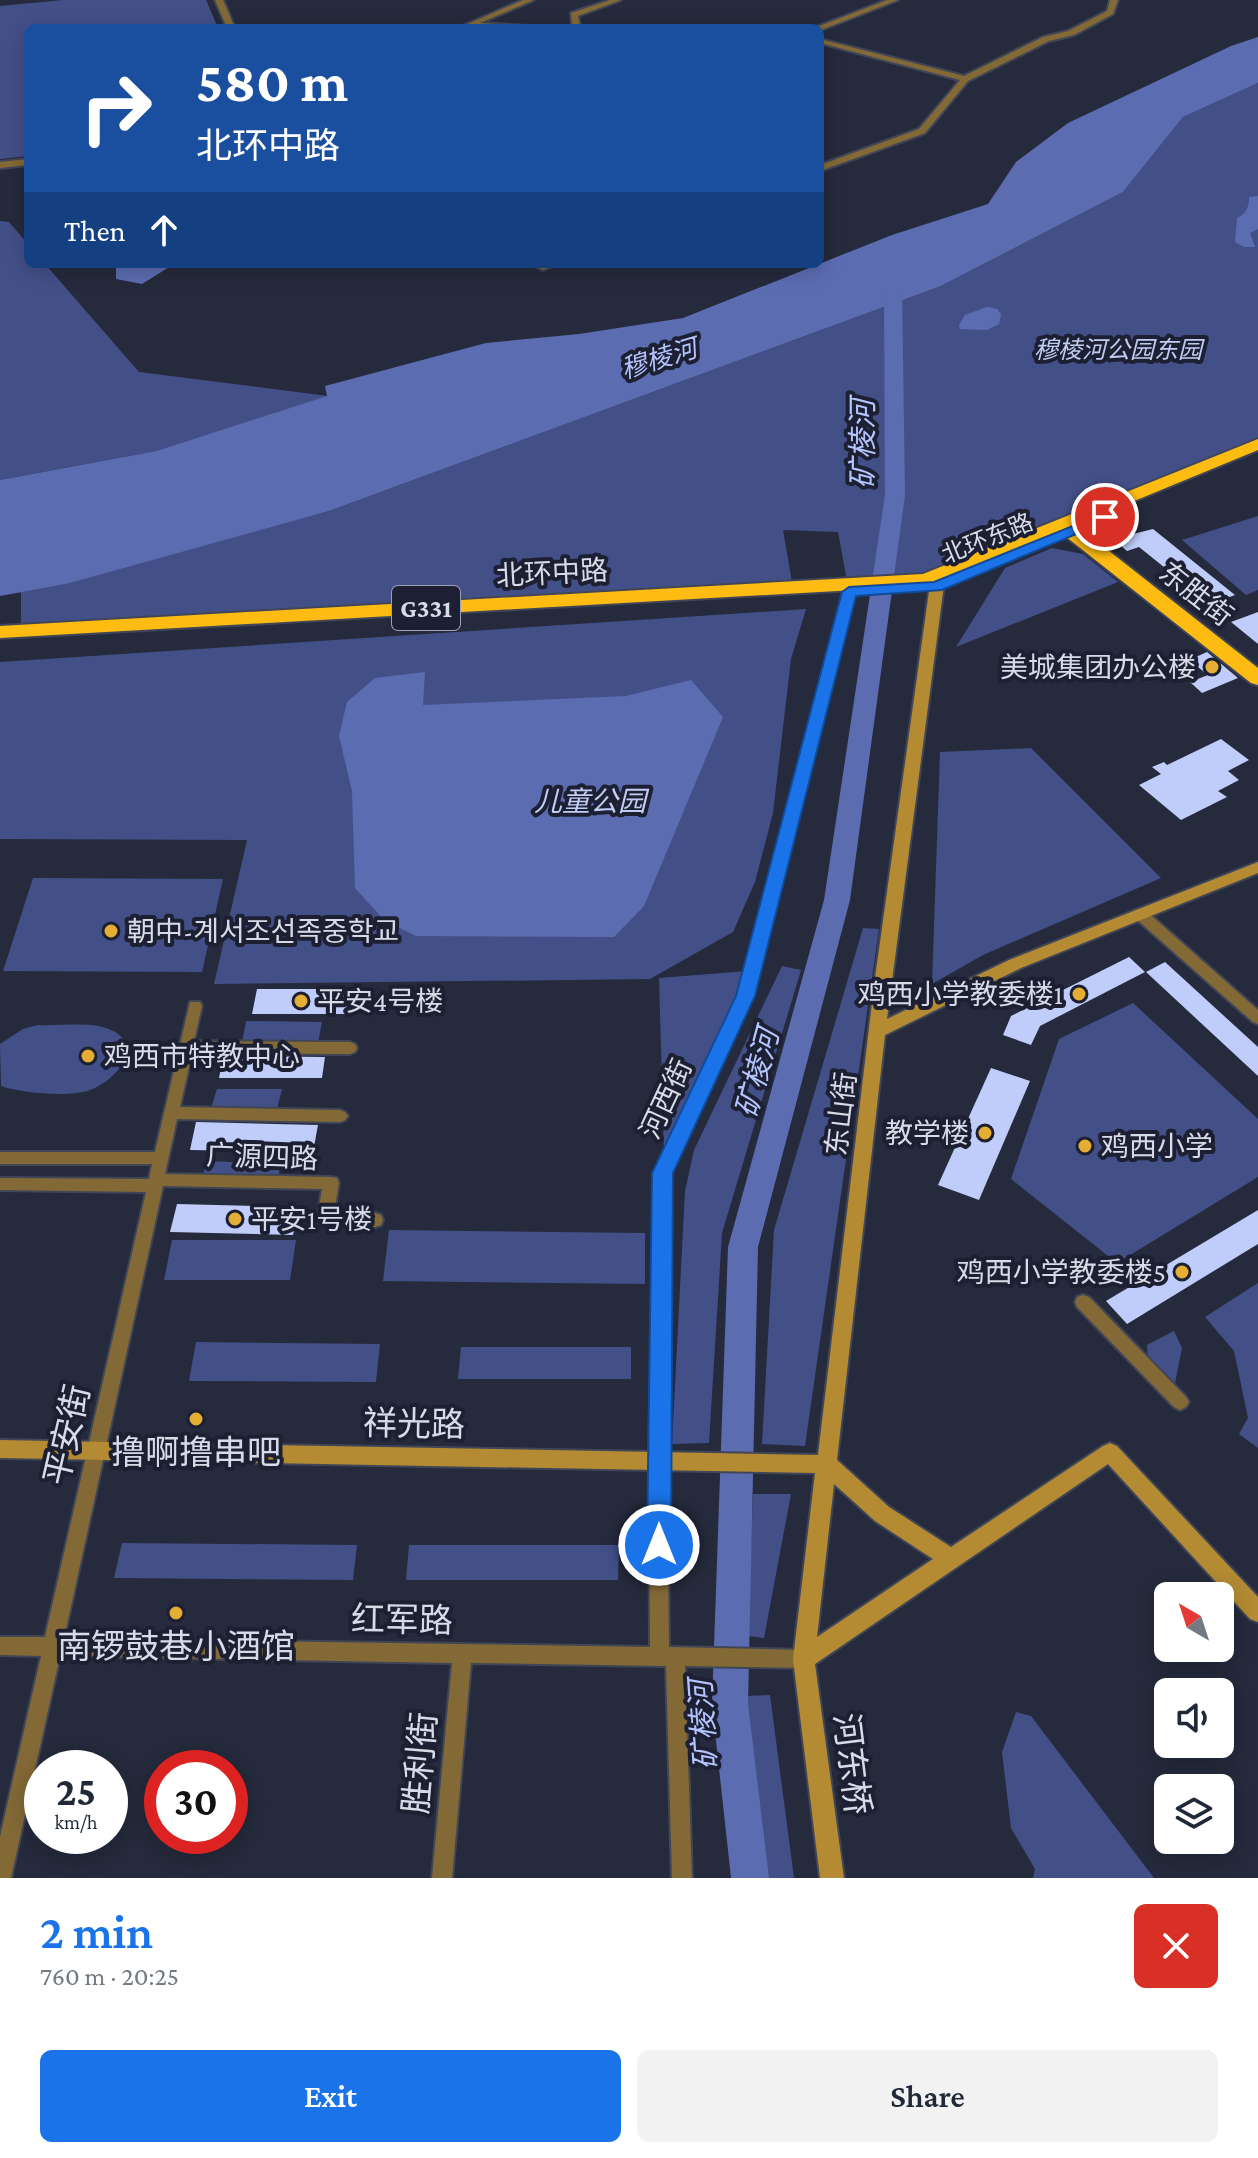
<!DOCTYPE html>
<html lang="en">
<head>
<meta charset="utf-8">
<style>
	:root { --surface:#fff; --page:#f2f2f3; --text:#1f2937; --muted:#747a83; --accent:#1a73e8 }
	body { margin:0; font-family:"Crimson Pro","Noto Sans SC","Noto Sans KR",serif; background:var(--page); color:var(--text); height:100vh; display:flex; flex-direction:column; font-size:30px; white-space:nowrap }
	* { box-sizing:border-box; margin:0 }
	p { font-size:26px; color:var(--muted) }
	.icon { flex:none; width:44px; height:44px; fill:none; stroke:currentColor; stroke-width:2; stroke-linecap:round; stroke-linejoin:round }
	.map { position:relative; height:1878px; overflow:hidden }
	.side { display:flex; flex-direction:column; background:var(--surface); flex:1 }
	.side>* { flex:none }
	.banner { position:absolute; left:24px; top:24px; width:800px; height:244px; border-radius:12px; box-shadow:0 4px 20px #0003; background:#1a4fa0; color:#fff; overflow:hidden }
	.needle { width:52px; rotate:321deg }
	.controls { position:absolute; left:1154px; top:1582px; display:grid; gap:16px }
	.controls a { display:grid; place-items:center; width:80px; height:80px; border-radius:12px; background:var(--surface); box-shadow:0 4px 20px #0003; font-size:40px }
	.speed { position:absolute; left:24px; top:1750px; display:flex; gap:16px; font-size:40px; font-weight:700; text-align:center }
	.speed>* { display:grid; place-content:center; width:104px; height:104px; border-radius:50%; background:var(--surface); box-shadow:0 4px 20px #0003; line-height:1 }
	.speed small { font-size:20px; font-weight:400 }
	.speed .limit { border:12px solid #d22; background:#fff; color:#111 }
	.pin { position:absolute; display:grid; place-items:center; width:68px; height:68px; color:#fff; margin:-34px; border:4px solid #fff; border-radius:50%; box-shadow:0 2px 8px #0007 }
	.me { position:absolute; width:88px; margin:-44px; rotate:0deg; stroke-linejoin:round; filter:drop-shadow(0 0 6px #0008) }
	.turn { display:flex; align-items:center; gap:28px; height:168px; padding:0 40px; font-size:36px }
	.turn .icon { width:104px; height:104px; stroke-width:2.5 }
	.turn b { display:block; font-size:56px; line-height:68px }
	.then { display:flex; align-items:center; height:76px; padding:0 40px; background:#0003; gap:16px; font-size:30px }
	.round { display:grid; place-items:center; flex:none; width:84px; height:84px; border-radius:12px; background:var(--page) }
	.headline { display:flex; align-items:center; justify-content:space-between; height:136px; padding:0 40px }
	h1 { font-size:48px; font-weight:600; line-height:60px; color:var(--accent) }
	.action { display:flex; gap:16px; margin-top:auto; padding:16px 40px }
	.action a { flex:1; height:92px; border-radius:12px; background:var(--accent); color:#fff; font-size:32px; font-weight:600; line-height:92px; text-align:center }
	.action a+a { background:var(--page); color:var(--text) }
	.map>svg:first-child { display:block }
</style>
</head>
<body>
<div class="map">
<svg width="1258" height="1878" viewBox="0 0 1258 1878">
	<rect width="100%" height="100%" fill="#252a3c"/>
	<g fill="#435088">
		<path d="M 63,0 L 206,0 L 218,28 L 28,28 L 28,156 L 0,159 L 0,6 Z"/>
		<path d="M 1258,83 L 1258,442 L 934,575 L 847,581 L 838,532 L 783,530 L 792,582 L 786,585 L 21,624 L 21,592 L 66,584 L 136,562 L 329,511 L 941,286 L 1123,192 L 1183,117 Z"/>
		<path d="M 0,221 L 9,222 L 28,244 L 28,264 L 45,264 L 139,372 L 328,396 L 156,451 L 0,480 Z"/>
		<path d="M 1258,516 L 1258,590 L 1246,595 L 1182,540 Z"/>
		<path d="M 1052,548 L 1083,554 L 1118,582 L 956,647 L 1005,568 Z"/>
		<path d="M 806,609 L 791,659 L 773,813 L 755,882 L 733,932 L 650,979 L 214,984 L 247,840 L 0,839 L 0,662 Z"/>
		<path d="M 1031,748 L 1161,878 L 983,955 L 932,984 L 940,752 Z"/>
		<path d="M 33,878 L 223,879 L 202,972 L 3,971 Z"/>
		<path d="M 863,928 L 879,929 L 805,1446 L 762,1444 L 774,1230 Z"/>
		<path d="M 782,966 L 801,970 L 722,1233 L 709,1443 L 672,1444 L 685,1191 L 694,1150 Z"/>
		<path d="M 747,971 L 741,998 L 664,1152 L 659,978 Z"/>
		<path d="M 1133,1003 L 1258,1119 L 1258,1177 L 1117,1263 L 1011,1179 L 1059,1039 Z"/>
		<path d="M 246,1021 L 322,1022 L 318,1043 L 242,1043 Z"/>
		<path d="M 38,1025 C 58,1026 87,1022 106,1028 C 150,1043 115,1083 87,1091 C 67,1097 21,1093 1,1086 L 0,1044 L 23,1029 Z"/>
		<path d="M 217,1089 L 282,1089 L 277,1109 L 211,1108 Z"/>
		<path d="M 207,1161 L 281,1164 L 278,1177 L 203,1174 Z"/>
		<path d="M 389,1230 L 645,1233 L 645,1284 L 383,1281 Z"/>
		<path d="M 172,1240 L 296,1240 L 290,1280 L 164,1280 Z"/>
		<path d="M 1258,1283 L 1258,1448 L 1239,1434 L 1248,1418 L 1234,1351 L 1205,1317 Z"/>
		<path d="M 1174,1331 L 1182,1348 L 1175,1383 L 1148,1359 L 1147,1345 Z"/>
		<path d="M 196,1342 L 380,1344 L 376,1382 L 189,1381 Z"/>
		<path d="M 461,1347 L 631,1347 L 631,1379 L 458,1379 Z"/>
		<path d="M 753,1494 L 791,1494 L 764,1638 L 748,1636 Z"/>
		<path d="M 122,1543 L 357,1545 L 353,1580 L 114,1578 Z"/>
		<path d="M 409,1545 L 619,1545 L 618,1580 L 406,1580 Z"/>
		<path d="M 770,1695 L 794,1878 L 766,1878 L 744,1696 Z"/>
		<path d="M 1016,1712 L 1031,1716 L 1154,1878 L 1033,1878 L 1035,1869 L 1011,1828 L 1002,1752 Z"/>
	</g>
	<g fill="#5c6cb1">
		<path d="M 1258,37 L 1258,83 L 1183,117 L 1123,192 L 941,286 L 329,511 L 66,584 L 0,596 L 0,480 L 156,451 L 327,396 L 325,386 L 486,343 L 579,334 L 683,318 L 892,235 L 988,204 L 1016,162 L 1068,123 L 1231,46 Z"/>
		<path d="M 1258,196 L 1258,229 L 1250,233 L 1255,247 L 1244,247 L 1235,242 L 1237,218 C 1245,215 1250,206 1249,197 Z"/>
		<path d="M 116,264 L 174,264 L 142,284 L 116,279 Z"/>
		<path d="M 987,307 L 997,309 L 1001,314 L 999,324 L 987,330 L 960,329 L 959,325 L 965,315 Z"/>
		<path d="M 425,672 L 423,705 L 626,696 L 691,680 L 723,717 L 644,906 L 614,937 L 416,936 L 385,921 L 355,888 L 352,791 L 339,736 L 347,702 L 375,678 Z"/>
	</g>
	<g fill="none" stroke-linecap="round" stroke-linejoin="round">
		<path fill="#5c6cb1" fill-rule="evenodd" d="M 893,283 L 902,288 L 905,495 L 850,900 L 758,1247 L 748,1704 L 769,1878 L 731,1878 L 712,1704 L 728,1247 L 824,900 L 885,495 L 884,288 Z"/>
	</g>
	<g fill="#c0cdfb">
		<path d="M 1153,529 L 1235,595 L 1210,604 L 1139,547 L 1127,551 L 1113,539 Z"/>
		<path d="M 1258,612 L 1258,644 L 1231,622 Z"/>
		<path d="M 1207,652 L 1238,678 L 1202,693 L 1190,682 L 1208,675 L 1189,660 Z"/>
		<path d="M 1221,739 L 1249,760 L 1228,771 L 1239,780 L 1218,791 L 1227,797 L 1181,820 L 1139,785 L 1161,774 L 1152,767 L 1164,762 L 1167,765 Z"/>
		<path d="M 1129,957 L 1145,972 L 1040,1026 L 1031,1045 L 1003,1035 L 1011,1016 Z"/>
		<path d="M 1165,962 L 1258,1047 L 1258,1076 L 1146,972 Z"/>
		<path d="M 257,989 L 349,989 L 346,1014 L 252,1014 Z"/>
		<path d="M 223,1056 L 325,1057 L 322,1078 L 219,1078 Z"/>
		<path d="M 991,1068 L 1030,1081 L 979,1200 L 938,1185 Z"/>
		<path d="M 196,1122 L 318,1125 L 313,1152 L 190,1150 Z"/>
		<path d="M 177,1204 L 299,1207 L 293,1235 L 170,1232 Z"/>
		<path d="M 1258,1210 L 1258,1244 L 1127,1324 L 1106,1301 Z"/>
	</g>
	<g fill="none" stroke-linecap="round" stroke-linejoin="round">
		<defs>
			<g id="street">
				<path d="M 215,0 L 223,0 L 235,28 L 227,28 Z"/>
				<path d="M 523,0 L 534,0 L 480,23 L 529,26 L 533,28 L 458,28 Z"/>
				<path d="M 610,0 L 621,0 L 578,16 L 580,26 L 594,26 L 598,28 L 567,28 L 572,26 L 571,13 Z"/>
				<path d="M 887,0 L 898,0 L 821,30 L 814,28 Z"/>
				<path d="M 1110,0 L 1118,0 L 1113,14 L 1074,35 L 1049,41 L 968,81 L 925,133 L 820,171 L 820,165 L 919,129 L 960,80 L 820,43 L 820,39 L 964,76 L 1043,37 L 1068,31 L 1107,11 Z"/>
				<path d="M 28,159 L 28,165 L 0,168 L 0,162 Z"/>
				<path d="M 531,264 L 556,264 L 543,270 Z"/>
				<path d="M 851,581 L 857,584 L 753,996 L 670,1173 L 667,1461 L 669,1647 L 804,1650 L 811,1652 L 813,1659 L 811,1666 L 804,1668 L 685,1666 L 692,1878 L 672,1878 L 666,1666 L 471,1663 L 452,1878 L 432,1878 L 452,1663 L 60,1656 L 11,1878 L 0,1878 L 0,1837 L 41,1656 L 0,1655 L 0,1637 L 45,1637 L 146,1192 L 0,1190 L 0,1178 L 149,1179 L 152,1164 L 0,1164 L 0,1152 L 155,1152 L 190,1002 L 200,1002 L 202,1006 L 194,1041 L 350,1042 L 355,1044 L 357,1048 L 355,1052 L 350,1054 L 192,1053 L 180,1107 L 340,1110 L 345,1112 L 348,1116 L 345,1120 L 340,1122 L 177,1119 L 165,1174 L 331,1177 L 337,1178 L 339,1183 L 334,1213 L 375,1213 L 381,1215 L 383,1220 L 381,1225 L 375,1227 L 319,1224 L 317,1219 L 322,1189 L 163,1186 L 64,1638 L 650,1647 L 649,1461 L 654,1173 L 739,996 L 845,584 Z"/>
				<path d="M 1140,909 L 1145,910 L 1258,1010 L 1258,1024 L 1253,1022 L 1135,918 L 1133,914 L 1135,910 Z"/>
				<path d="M 1083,1295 L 1089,1297 L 1186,1397 L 1189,1402 L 1186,1407 L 1180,1410 L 1174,1407 L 1077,1307 L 1075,1302 L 1077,1297 Z"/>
			</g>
			<path id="secondary" d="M 938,573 L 945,577 L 887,1019 L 1009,960 L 1258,862 L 1258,873 L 1021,968 L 885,1035 L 837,1460 L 889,1507 L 951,1547 L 1103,1446 L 1110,1443 L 1117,1446 L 1258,1597 L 1258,1622 L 1250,1619 L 1108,1464 L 815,1664 L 844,1878 L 820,1878 L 793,1659 L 815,1473 L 0,1458 L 0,1440 L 818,1455 L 875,978 L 931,577 ZM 834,1484 L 875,1521 L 933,1559 L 817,1637 Z"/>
			<path id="highway" d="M 1258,439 L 1258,450 L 1076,525 L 1258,668 L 1258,685 L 1251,683 L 1060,532 L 926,586 L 0,638 L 0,626 L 923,574 Z"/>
		</defs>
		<use href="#street" stroke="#414657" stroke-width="4"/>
		<use href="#secondary" stroke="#414657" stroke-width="4"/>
		<use href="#highway" stroke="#414657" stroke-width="4"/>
		<use href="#street" fill="#836936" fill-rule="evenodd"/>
		<use href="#secondary" fill="#b48b33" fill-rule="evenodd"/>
		<use href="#highway" fill="#febc13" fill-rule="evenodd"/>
	</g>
	<path fill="#1a73e8" stroke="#114b97" stroke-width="2" d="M 1105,513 L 1112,517 L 1110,520 L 942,590 L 856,596 L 755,996 L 673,1173 L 671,1545 L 667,1553 L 659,1556 L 651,1553 L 647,1545 L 652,1173 L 736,996 L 842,592 L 849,587 L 934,582 Z"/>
	<g fill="#e4ae35" stroke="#1c2032" stroke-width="3">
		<circle cx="1212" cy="667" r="8"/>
		<circle cx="111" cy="931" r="8"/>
		<circle cx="1079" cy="994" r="8"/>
		<circle cx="301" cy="1001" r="8"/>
		<circle cx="88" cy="1056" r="8"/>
		<circle cx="985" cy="1133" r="8"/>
		<circle cx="1085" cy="1146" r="8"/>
		<circle cx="235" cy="1219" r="8"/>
		<circle cx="1182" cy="1272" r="8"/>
		<circle cx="196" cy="1419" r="8"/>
		<circle cx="176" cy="1613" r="8"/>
	</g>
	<g text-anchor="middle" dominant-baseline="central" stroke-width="8" stroke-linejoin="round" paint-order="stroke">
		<g font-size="24" font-style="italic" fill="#c1ccf3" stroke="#1c2032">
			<text x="1118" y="349">穆棱河公园东园</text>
		</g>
		<g font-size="24" fill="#d7dbe7" stroke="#1c2032">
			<text transform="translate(987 538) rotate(-22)">北环东路</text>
		</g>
		<g font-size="26" font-style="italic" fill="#b4c4fe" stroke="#1c2032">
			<text transform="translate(659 359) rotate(-17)">穆棱河</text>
		</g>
		<rect fill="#1c2032" stroke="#9fa3b1" stroke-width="2" x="392" y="586" width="68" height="44" rx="6"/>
		<g font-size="26" font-weight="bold" fill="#d7dbe7">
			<text x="426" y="608">G331</text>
		</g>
		<g font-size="28" fill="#d7dbe7" stroke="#1c2032">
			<text transform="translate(552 573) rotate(-3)">北环中路</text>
			<text transform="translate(1196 594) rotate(38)">东胜街</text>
			<text transform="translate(666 1099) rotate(-65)">河西街</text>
			<text transform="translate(841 1114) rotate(-83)">东山街</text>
			<text transform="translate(262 1157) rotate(2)">广源四路</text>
		</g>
		<g font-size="28" fill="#d7dbe7" stroke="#1c2032" text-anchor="start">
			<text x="1196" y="667" text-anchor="end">美城集团办公楼</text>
			<text x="127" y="931">朝中-계서조선족중학교</text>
			<text x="1063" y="994" text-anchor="end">鸡西小学教委楼1</text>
			<text x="317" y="1001">平安4号楼</text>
			<text x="104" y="1056">鸡西市特教中心</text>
			<text x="969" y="1133" text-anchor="end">教学楼</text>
			<text x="1101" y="1146">鸡西小学</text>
			<text x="251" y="1219">平安1号楼</text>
			<text x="1166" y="1272" text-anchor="end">鸡西小学教委楼5</text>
		</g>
		<g font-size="28" font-style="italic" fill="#c1ccf3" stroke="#1c2032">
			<text x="590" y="801">儿童公园</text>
		</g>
		<g font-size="30" font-style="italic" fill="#b4c4fe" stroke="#1c2032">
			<text transform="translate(862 444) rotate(-90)">矿棱河</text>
			<text transform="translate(757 1073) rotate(-75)">矿棱河</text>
			<text transform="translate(703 1725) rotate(-94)">矿棱河</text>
		</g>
		<g font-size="34" fill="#d7dbe7" stroke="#1c2032">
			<text transform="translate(414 1424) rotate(1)">祥光路</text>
			<text transform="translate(67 1435) rotate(-77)">平安街</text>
			<text transform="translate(402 1620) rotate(1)">红军路</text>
			<text transform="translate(420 1763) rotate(-85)">胜利街</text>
			<text transform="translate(852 1764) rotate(83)">河东桥</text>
		</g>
		<g font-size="34" fill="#d7dbe7" stroke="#1c2032">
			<text x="196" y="1452">撸啊撸串吧</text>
			<text x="176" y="1646">南锣鼓巷小酒馆</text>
		</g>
	</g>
</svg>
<div class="controls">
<a><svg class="needle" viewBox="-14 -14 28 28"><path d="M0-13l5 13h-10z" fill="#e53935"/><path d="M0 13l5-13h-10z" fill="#747a83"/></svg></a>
<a><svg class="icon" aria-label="sound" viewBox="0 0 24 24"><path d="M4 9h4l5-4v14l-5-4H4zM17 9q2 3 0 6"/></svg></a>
<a><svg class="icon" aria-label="layers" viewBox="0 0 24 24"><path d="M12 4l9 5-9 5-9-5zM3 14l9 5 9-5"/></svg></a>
</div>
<div class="speed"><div>25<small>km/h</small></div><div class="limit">30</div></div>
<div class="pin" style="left:1105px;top:517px;background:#d93025"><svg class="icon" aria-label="arrive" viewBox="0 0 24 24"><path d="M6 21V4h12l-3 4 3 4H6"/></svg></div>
<svg class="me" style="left:659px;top:1545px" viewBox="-20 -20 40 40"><circle r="17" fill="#1a73e8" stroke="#fff" stroke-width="3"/><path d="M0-11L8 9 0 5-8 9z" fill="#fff"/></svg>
<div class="banner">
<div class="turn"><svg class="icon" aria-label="right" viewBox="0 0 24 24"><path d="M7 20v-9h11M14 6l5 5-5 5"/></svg><div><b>580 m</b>北环中路</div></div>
<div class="then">Then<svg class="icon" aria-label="ahead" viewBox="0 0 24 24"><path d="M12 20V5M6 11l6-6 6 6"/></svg></div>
</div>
</div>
<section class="side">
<div class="headline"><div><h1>2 min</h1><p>760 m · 20:25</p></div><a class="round" style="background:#d93025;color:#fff"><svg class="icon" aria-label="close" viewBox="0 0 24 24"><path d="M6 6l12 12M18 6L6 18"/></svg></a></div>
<div class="action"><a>Exit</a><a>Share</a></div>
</section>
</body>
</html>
